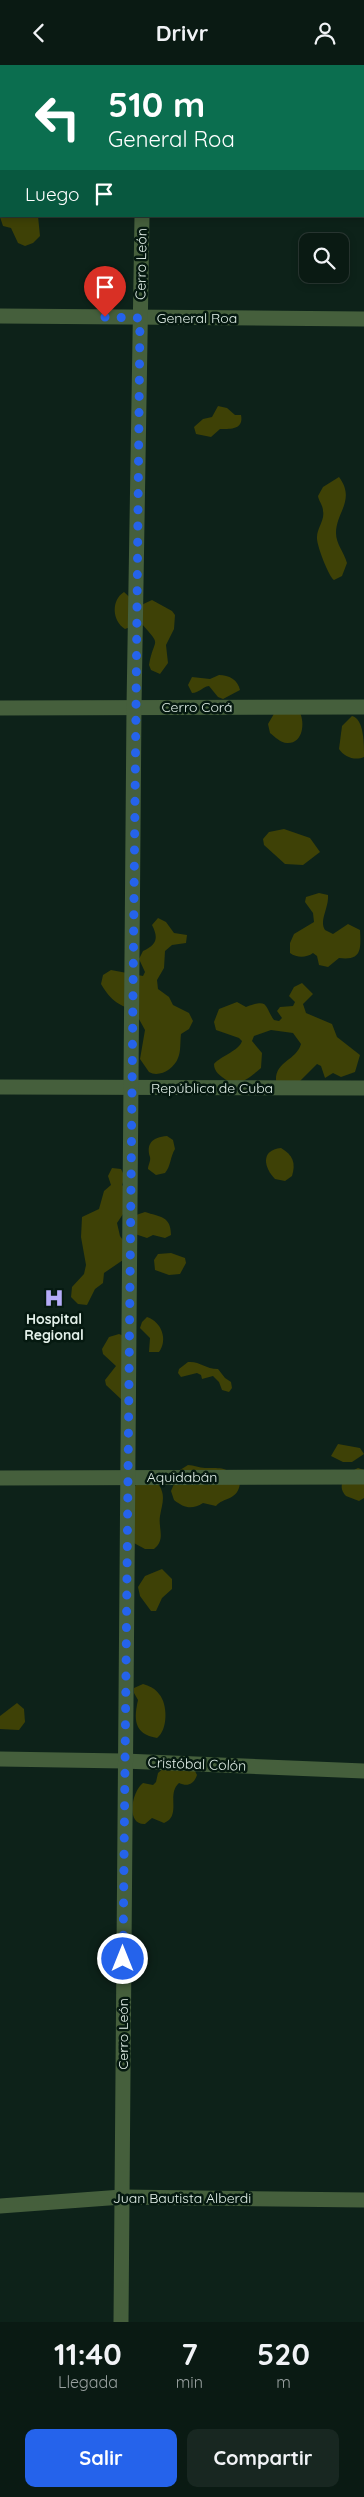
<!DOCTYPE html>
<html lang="es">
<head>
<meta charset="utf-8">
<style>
	:root { --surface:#0a1a13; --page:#182721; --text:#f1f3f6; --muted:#99a1a0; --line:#2a3833; --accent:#2563eb }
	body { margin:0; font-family:Quicksand,sans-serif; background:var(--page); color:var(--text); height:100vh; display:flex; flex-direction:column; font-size:19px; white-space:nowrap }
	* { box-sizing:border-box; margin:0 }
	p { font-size:16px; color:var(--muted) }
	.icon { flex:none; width:28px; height:28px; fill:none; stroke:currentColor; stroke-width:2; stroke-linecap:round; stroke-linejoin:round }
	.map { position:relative; height:2257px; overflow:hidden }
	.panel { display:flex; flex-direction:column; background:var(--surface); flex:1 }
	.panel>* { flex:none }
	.banner { position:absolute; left:0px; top:0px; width:365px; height:152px; box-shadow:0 2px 8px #0003,0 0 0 1px var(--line); background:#0b6e4f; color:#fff; overflow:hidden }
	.controls { position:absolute; left:299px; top:168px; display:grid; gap:10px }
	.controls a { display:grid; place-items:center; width:50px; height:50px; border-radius:10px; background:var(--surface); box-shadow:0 2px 8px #0003,0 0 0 1px var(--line); font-size:25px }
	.pin { position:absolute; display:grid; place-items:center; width:42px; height:42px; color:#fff; margin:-51px -21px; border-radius:50% 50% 50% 0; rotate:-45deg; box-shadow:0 0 5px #0007 }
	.pin .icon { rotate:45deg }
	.me { position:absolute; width:55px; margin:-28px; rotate:0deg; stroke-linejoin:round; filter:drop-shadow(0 0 4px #0008) }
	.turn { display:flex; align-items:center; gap:18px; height:105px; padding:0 25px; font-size:22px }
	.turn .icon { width:65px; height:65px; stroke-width:2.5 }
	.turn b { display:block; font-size:35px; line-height:42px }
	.then { display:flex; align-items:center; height:48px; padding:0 25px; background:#0003; gap:10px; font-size:19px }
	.eta { display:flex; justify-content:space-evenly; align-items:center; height:85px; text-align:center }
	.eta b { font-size:30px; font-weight:800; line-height:35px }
	.cta { display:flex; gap:10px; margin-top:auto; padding:10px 25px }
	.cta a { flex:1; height:58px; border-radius:10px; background:var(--accent); color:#fff; font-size:20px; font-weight:800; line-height:58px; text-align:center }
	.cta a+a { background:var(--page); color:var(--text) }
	header { display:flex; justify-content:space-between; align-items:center; height:65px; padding:0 25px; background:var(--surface); font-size:22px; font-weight:800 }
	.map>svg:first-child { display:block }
</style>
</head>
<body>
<header><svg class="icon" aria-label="back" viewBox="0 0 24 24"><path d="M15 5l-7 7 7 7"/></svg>Drivr<svg class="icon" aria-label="person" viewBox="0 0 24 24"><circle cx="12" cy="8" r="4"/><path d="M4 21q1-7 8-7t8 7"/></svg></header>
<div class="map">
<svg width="364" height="2257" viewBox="0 0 364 2257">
	<rect width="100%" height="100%" fill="#0d2219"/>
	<g fill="#3e4106">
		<path d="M 1,121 L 1,151 L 38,151 L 40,171 L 33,178 L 25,181 L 18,178 L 11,163 L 3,161 L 0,152 Z"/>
		<path d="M 218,341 L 227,343 L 235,350 L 241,350 C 244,365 230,364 220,364 L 211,372 L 196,369 L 194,362 L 203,354 L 212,352 Z"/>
		<path d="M 339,412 C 356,435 336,447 336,468 C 336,479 344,487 347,498 L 342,511 L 334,515 C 329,512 316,479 317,472 C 317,463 325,455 323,446 C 323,440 319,437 318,431 L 323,422 Z"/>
		<path d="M 124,527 L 139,541 L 152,535 L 172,546 L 175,550 L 174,564 L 166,580 L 168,598 L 160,609 L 151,605 L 149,600 C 154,571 163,583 141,558 L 125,564 C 112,556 111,535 124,527 Z"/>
		<path d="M 219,610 C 229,610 238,615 240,625 L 223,634 L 218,632 L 209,621 C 202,622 199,628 192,628 L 188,620 L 192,612 L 210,614 Z"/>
		<path d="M 275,647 L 300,648 C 305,658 303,679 287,678 C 281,678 275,672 270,668 L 268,659 Z"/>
		<path d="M 352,651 C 364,654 364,678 364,692 C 355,696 344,692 339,684 L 342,661 Z"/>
		<path d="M 284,764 L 310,773 L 320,787 L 303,800 L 285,799 L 264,780 L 263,774 L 269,767 Z"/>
		<path d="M 319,828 L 328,830 C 329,843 319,855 325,865 L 333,869 L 348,859 L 360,865 C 361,884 362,896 339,893 L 328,902 L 319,900 L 317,891 L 313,888 C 306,893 297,893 290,888 L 290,878 L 294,869 L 314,857 L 313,848 L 305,837 L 306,832 Z"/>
		<path d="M 158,853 L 166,857 L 174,868 L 187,870 L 186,878 L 172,880 L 165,886 L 164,903 L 157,915 L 158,924 L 169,932 L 173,940 L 189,948 L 193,956 L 189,964 L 181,969 C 180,977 181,987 178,993 C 174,1004 159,1013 149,1007 L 140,994 L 145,965 L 134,945 C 117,940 110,934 101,919 L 103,910 L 111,905 L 143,911 L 145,907 L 139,894 L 143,886 C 158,879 158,872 152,860 Z"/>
		<path d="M 302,918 L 313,929 L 303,939 L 306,948 L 332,959 L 337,972 L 360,990 L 355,1007 L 341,1012 L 333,1008 L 325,1013 L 321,1001 L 317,999 L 297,1019 L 276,1016 C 275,996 296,996 301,979 L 293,968 L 271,965 L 254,971 L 252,976 L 262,988 L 261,1003 C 249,1013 237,1025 222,1012 C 218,1009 214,1005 214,999 C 222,990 239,986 242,976 L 239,973 L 216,965 L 214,957 L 219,944 L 237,937 L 246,942 C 270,933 264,942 274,955 L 279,956 L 282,953 L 277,946 L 280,942 L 293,941 L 295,937 L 289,931 L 294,922 Z"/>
		<path d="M 167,1071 L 173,1075 L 175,1084 C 170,1092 171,1101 165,1108 L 156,1110 L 148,1104 C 148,1100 151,1096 150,1092 C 146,1079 152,1072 167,1071 Z"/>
		<path d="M 281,1083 C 293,1090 296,1098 292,1111 L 285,1116 L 275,1114 C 264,1103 260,1085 281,1083 Z"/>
		<path d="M 112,1103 L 121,1104 L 125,1112 L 122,1120 L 130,1127 L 125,1146 L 117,1158 L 120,1171 L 125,1178 L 123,1195 L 104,1208 L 103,1218 L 95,1224 L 87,1240 L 78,1239 L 71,1232 L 72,1222 L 84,1209 L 86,1200 L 81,1172 L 82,1152 L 99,1144 L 104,1126 L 111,1120 L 108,1111 Z"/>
		<path d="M 145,1147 C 160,1152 171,1151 171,1170 L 165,1173 L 153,1170 L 147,1173 L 135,1169 L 136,1150 Z"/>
		<path d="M 171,1188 L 185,1193 L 186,1198 L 180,1209 L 169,1210 L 155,1205 L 154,1195 L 158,1189 Z"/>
		<path d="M 147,1252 C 162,1257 168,1275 159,1287 L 149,1287 L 150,1273 L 140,1263 L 142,1257 Z"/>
		<path d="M 119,1269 L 124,1271 L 122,1335 L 106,1320 L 105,1315 L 116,1301 L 103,1289 L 102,1284 L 109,1272 Z"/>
		<path d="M 188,1297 C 200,1296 205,1304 218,1304 L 225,1313 L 231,1317 L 232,1323 L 229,1327 L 222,1325 L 219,1317 L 213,1311 L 202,1314 L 201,1310 L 197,1308 L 181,1312 L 178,1308 L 179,1304 Z"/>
		<path d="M 338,1379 L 360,1383 L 364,1389 L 352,1397 L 343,1397 L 331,1391 Z"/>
		<path d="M 188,1400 C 194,1400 199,1403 205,1403 C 224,1403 228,1402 240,1418 C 238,1436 223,1432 216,1441 L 203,1438 C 192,1445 184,1443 174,1435 L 171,1426 L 180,1405 Z"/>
		<path d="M 358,1403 L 364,1405 L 364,1433 L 359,1436 L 346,1431 C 335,1420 347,1408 358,1403 Z"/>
		<path d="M 136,1420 L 159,1420 C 166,1431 162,1439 160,1451 C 158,1463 166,1475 154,1484 L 145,1484 L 132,1477 L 131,1427 Z"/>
		<path d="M 162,1504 L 172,1514 L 172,1524 L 162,1533 L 156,1546 L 151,1546 L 140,1531 L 138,1522 L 145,1511 Z"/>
		<path d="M 143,1619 C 149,1621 155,1623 159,1629 C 168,1639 168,1665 157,1673 C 133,1669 134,1653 138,1635 L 134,1628 L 134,1623 Z"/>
		<path d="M 17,1638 L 24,1644 L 25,1657 L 19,1665 L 0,1664 L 0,1651 Z"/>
		<path d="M 165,1702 L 195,1706 L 197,1710 C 194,1719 188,1722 179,1718 C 166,1729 182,1751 164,1758 L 152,1753 L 145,1759 C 125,1760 132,1726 143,1718 L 153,1720 L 156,1717 L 158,1708 Z"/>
	</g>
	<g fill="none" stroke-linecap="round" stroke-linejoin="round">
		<g stroke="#455f3c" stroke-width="15">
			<path d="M 145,1 L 145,0"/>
			<path d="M 0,251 L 364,254"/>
			<path d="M 0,643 L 364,642"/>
			<path d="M 0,1022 L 364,1023"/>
			<path d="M 0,1413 L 364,1412"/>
			<path d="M 0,1694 L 124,1696 L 364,1706"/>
			<path d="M 0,2141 L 122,2132 L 364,2135"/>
			<path d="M 121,2257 L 134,642 L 142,151"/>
		</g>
	</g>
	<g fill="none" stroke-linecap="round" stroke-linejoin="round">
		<path stroke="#2563eb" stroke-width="9" stroke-dasharray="0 16.2" d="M 105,252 L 140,253 L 123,1894"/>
	</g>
	<defs>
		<symbol id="hospital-bare" viewBox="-9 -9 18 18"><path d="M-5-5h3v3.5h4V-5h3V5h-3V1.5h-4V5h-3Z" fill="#b5acf8" stroke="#051910" stroke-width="2.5" paint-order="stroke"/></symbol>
	</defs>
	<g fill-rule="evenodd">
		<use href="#hospital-bare" x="40" y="1219" width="28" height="28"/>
	</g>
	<g text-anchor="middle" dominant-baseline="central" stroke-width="5" stroke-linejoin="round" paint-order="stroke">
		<g font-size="14" fill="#e3f0e9" stroke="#051910">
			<text transform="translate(141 199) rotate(-89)">Cerro León</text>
			<text x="197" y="253">General Roa</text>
			<text x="197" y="642">Cerro Corá</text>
			<text x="212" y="1023">República de Cuba</text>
			<text x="182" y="1412">Aquidabán</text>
			<text transform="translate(197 1699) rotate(2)">Cristóbal Colón</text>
			<text transform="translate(123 1969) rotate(-90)">Cerro León</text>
			<text x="182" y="2133">Juan Bautista Alberdi</text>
		</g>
		<g font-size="14" font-weight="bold" fill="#e3f0e9" stroke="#051910">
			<text x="54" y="1254">Hospital<tspan x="54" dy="16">Regional</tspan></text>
		</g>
	</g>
</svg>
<div class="controls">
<a><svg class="icon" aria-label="search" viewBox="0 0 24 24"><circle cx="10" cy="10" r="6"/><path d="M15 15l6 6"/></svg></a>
</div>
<div class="pin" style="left:105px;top:252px;background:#d93025"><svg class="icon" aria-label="arrive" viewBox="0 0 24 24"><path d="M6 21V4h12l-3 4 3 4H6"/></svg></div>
<svg class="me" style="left:123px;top:1894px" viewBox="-20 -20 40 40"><circle r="17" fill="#2563eb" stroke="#fff" stroke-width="3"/><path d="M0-11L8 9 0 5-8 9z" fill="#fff"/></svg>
<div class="banner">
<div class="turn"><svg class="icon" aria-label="left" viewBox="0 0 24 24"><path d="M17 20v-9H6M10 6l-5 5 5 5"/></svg><div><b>510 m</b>General Roa</div></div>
<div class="then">Luego<svg class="icon" aria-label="arrive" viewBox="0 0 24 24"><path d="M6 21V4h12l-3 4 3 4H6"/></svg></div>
</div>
</div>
<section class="panel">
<div class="eta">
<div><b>11:40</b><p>Llegada</p></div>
<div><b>7</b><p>min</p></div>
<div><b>520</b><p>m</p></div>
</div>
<div class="cta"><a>Salir</a><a>Compartir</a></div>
</section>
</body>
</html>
